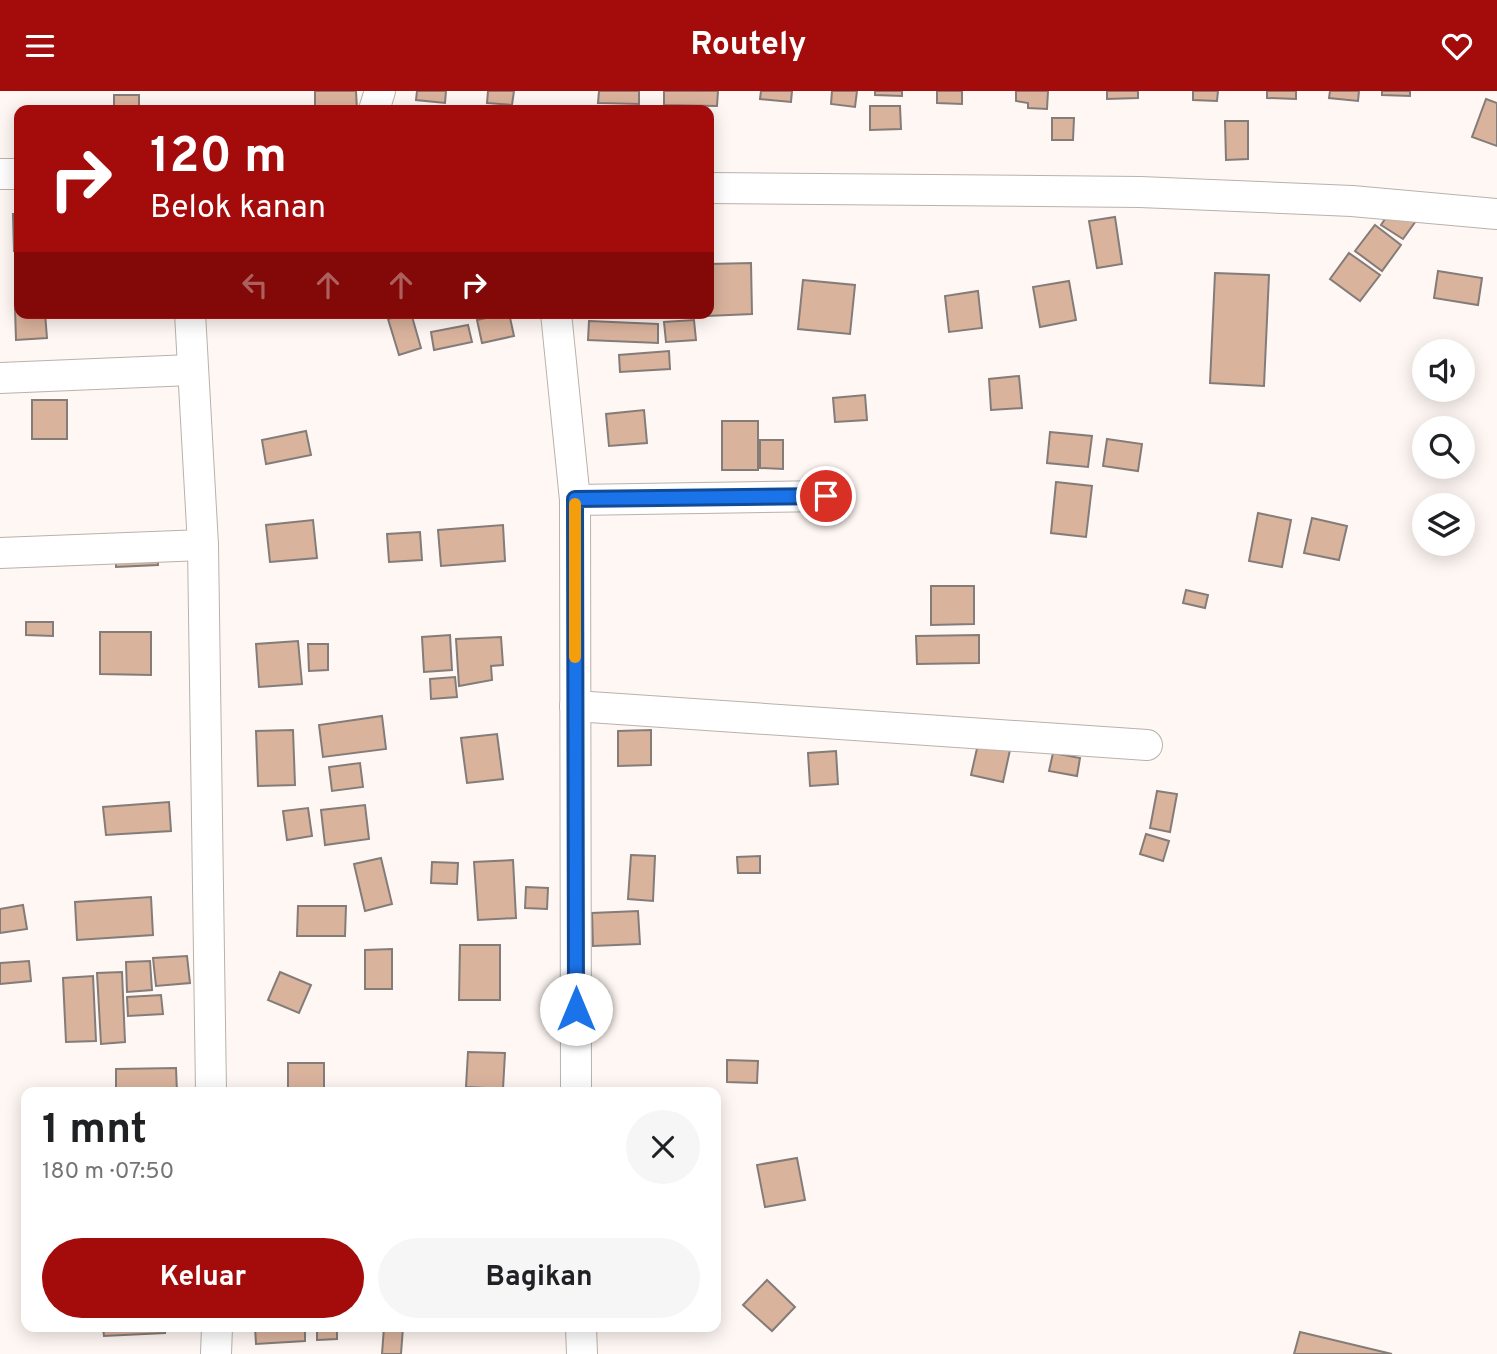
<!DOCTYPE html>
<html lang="id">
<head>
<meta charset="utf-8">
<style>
	:root { --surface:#fff; --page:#f6f6f6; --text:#202124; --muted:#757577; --accent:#a30c0b }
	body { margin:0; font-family:Overpass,sans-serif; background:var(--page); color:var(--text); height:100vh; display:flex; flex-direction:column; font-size:26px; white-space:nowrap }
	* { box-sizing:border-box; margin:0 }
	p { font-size:23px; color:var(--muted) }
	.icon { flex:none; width:38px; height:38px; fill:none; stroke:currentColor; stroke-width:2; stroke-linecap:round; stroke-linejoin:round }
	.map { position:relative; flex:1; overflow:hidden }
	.sheet { position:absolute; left:21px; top:996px; width:700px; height:245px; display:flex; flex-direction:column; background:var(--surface); border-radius:14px; box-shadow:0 4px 18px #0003 }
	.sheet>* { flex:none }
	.top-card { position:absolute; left:14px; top:14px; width:700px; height:214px; border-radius:14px; box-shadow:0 4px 18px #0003; background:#a30c0b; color:#fff; overflow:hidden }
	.buttons { position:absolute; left:1412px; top:248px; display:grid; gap:14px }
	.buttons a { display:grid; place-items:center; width:63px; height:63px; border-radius:50%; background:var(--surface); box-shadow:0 4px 18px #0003; font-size:35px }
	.pin { position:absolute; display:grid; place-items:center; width:60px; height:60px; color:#fff; margin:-30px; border:4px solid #fff; border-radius:50%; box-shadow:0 2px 7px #0007 }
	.me { position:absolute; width:77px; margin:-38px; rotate:0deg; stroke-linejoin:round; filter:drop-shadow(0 0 5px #0008) }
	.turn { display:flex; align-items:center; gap:24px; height:147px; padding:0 21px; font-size:32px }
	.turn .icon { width:91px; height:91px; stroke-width:2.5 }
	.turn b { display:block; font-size:49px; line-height:60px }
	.lanes { display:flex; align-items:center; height:66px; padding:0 21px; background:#0003; justify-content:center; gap:35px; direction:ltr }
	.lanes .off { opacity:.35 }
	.round { display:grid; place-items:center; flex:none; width:74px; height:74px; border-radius:37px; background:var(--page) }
	.overview { display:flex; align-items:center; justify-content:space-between; height:119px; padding:0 21px }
	h1 { font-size:42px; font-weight:700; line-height:52px }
	.button { display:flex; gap:14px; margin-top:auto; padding:14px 21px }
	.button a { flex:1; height:80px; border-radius:42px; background:var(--accent); color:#fff; font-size:28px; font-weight:700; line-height:80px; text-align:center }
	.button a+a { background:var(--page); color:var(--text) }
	header { display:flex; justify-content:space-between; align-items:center; height:91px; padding:0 21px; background:var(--accent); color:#fff; font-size:32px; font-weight:700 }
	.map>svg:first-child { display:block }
</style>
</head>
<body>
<header><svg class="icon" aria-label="menu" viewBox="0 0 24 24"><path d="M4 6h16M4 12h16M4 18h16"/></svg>Routely<svg class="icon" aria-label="heart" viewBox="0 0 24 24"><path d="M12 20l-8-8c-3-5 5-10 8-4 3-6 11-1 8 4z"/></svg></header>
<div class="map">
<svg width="1497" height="1263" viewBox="0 0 1497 1263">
	<rect width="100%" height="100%" fill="#fef7f3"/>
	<g fill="#dab39d" stroke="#847c78" stroke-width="2">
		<path d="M 315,0 L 356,0 L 357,19 L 315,19 Z"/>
		<path d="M 417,0 L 446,0 L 445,12 L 416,9 Z"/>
		<path d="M 488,0 L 514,0 L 512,14 L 487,12 Z"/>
		<path d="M 599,0 L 639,0 L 639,13 L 598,12 Z"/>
		<path d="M 664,0 L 718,0 L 717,15 L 664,14 Z"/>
		<path d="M 761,0 L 792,0 L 791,11 L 760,8 Z"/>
		<path d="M 832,0 L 857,0 L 855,16 L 831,13 Z"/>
		<path d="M 875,0 L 902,0 L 902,5 L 875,4 Z"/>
		<path d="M 937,0 L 962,0 L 962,13 L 937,12 Z"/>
		<path d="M 1016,0 L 1048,0 L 1047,18 L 1028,17 L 1028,12 L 1016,10 Z"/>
		<path d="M 1107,0 L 1138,0 L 1138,7 L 1107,8 Z"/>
		<path d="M 1193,0 L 1218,0 L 1217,10 L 1193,9 Z"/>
		<path d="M 1267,0 L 1296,0 L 1296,8 L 1267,7 Z"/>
		<path d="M 1330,0 L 1359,0 L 1358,10 L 1329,7 Z"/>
		<path d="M 1382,0 L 1410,0 L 1410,5 L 1382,4 Z"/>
		<rect x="114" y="4" width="25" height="15"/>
		<path d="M 1486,8 L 1497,12 L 1497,55 L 1472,46 Z"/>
		<path d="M 870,15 L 900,15 L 901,38 L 870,39 Z"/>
		<path d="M 1052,27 L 1074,27 L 1073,49 L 1052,49 Z"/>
		<path d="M 1225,30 L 1248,30 L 1248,68 L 1226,69 Z"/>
		<path d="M 1395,113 L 1418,127 L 1403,148 L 1381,134 Z"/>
		<path d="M 13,123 L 19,123 L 19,160 L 14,160 Z"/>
		<path d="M 1115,126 L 1122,173 L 1097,177 L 1089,130 Z"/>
		<path d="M 1375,134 L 1401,154 L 1382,180 L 1355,160 Z"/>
		<path d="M 1349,162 L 1380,184 L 1360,210 L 1330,188 Z"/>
		<path d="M 751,172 L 752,223 L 707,225 L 709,173 Z"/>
		<path d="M 1438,180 L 1482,187 L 1478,214 L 1434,207 Z"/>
		<path d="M 1215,182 L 1269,184 L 1264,295 L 1210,292 Z"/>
		<path d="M 803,189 L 855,194 L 850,243 L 798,238 Z"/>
		<path d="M 1069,190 L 1076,229 L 1040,236 L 1033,196 Z"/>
		<path d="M 978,200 L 982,237 L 949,241 L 945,205 Z"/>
		<path d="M 19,217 L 19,222 L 45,222 L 47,247 L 16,249 L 15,218 Z"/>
		<path d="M 411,222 L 421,257 L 399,264 L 388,228 Z"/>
		<path d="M 509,222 L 514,245 L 482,252 L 477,229 Z"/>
		<path d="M 694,229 L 696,249 L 666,251 L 664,231 Z"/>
		<path d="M 589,230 L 658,233 L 658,252 L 588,249 Z"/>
		<path d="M 468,234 L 472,251 L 434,259 L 431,241 Z"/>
		<path d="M 669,260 L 670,278 L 620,281 L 619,264 Z"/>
		<path d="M 1019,285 L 1022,317 L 991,319 L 989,288 Z"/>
		<path d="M 865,304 L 867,329 L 835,331 L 833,307 Z"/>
		<rect x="32" y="309" width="35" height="39"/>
		<path d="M 644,319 L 647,352 L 609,355 L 606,323 Z"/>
		<rect x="722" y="330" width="36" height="49"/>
		<path d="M 306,340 L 311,364 L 266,373 L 262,349 Z"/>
		<path d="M 1050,341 L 1092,345 L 1088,376 L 1047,372 Z"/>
		<path d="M 1107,348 L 1142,353 L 1138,380 L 1103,375 Z"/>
		<path d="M 760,349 L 783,349 L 783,378 L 760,377 Z"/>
		<path d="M 1056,391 L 1092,395 L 1086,446 L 1051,442 Z"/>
		<path d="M 1258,422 L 1291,429 L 1282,476 L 1249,470 Z"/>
		<path d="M 1312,427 L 1347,435 L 1339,469 L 1304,462 Z"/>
		<path d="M 313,429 L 317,467 L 270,471 L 266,434 Z"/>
		<path d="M 503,434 L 505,470 L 441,475 L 438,439 Z"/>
		<path d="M 420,441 L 422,469 L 389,471 L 387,443 Z"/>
		<path d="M 157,457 L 158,474 L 116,476 L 116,459 Z"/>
		<path d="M 931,495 L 974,495 L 974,533 L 931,534 Z"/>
		<path d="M 1186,499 L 1208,504 L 1205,517 L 1183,512 Z"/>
		<path d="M 26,531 L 53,531 L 53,545 L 26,544 Z"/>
		<path d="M 100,541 L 151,541 L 151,584 L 100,583 Z"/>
		<path d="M 450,544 L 452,579 L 424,581 L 422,546 Z"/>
		<path d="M 979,544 L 979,572 L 917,573 L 916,545 Z"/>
		<path d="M 501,546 L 503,574 L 491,575 L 492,589 L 459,595 L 456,548 Z"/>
		<path d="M 298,550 L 302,593 L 259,596 L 256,553 Z"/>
		<path d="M 308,553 L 328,553 L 328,579 L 309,580 Z"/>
		<path d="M 455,586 L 457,606 L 431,608 L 430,588 Z"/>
		<path d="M 382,625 L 386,658 L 323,666 L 319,634 Z"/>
		<path d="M 293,639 L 295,694 L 258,695 L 256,640 Z"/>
		<path d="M 651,639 L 651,674 L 618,675 L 618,640 Z"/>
		<path d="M 497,643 L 503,688 L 467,692 L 461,647 Z"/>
		<path d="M 978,653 L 1010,659 L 1003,691 L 971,684 Z"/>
		<path d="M 836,660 L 838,693 L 810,695 L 808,662 Z"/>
		<path d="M 1053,662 L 1080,667 L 1077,685 L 1049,680 Z"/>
		<path d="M 360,672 L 363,696 L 332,700 L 329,676 Z"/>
		<path d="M 1157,700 L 1177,703 L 1170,741 L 1150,737 Z"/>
		<path d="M 169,711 L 171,740 L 106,744 L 103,716 Z"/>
		<path d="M 365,714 L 369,748 L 325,754 L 321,719 Z"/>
		<path d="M 308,717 L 312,745 L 287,749 L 283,720 Z"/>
		<path d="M 1146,743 L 1169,750 L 1163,770 L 1140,763 Z"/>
		<path d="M 631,764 L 655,765 L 653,810 L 628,808 Z"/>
		<path d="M 760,765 L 760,782 L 738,782 L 737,766 Z"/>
		<path d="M 381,767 L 392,813 L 365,820 L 354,773 Z"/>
		<path d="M 513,769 L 516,827 L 478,829 L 474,771 Z"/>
		<path d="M 432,771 L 458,772 L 457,793 L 431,792 Z"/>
		<path d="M 526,796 L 548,797 L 547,818 L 525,817 Z"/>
		<path d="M 151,806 L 153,844 L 77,849 L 75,811 Z"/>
		<path d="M 23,814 L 27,838 L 0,842 L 0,818 Z"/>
		<path d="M 298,815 L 346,815 L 345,845 L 297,845 Z"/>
		<path d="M 638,820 L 640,853 L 593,855 L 592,822 Z"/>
		<path d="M 460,854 L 500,854 L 500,909 L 459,909 Z"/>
		<path d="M 392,858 L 392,898 L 365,898 L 365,859 Z"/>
		<path d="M 187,865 L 190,892 L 156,895 L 153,867 Z"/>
		<path d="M 29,870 L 31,890 L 0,893 L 0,872 Z"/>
		<path d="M 150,870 L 152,899 L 127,901 L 126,871 Z"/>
		<path d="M 122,881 L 125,951 L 101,953 L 97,882 Z"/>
		<path d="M 280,881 L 311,894 L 299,922 L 268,909 Z"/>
		<path d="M 93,885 L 96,950 L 66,951 L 63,887 Z"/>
		<path d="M 161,904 L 163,923 L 128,925 L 127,906 Z"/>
		<path d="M 468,961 L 505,962 L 503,998 L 466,996 Z"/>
		<path d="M 727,969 L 758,970 L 757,992 L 727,991 Z"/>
		<rect x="288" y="972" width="36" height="29"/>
		<path d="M 176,977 L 177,1001 L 116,1001 L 116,978 Z"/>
		<path d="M 797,1067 L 805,1109 L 765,1116 L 757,1074 Z"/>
		<path d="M 767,1189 L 795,1216 L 772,1240 L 743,1214 Z"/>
		<path d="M 103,1236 L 165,1236 L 165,1242 L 104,1245 Z"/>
		<path d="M 255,1236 L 305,1236 L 305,1250 L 256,1253 Z"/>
		<path d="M 317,1236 L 337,1236 L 337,1248 L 317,1249 Z"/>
		<path d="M 384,1236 L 403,1236 L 401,1263 L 382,1263 Z"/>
		<path d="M 1300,1241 L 1392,1263 L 1294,1263 Z"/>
	</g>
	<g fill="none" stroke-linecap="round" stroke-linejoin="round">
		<defs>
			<g id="minor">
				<path d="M 374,19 L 380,0"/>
				<path d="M 0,83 L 19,83"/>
				<path d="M 709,97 L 1140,101 L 1352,110 L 1497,123"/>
				<path d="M 190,222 L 203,454 L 211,1001"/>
				<path d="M 556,222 L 575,409 L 576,1001"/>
				<path d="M 0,287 L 191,279"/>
				<path d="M 575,409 L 826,405"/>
				<path d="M 0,462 L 203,454"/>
				<path d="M 575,615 L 1147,654"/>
				<path d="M 581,1236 L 582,1263"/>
				<path d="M 216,1263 L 217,1236"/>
			</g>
		</defs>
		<use href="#minor" stroke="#b9b1ac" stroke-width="32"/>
		<use href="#minor" stroke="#fff" stroke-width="30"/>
	</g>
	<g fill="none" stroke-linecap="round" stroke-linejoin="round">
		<defs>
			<path id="route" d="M 576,918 L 575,408 L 826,405"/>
		</defs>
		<use href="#route" stroke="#114b97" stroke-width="18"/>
		<use href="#route" stroke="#1a73e8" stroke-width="12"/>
		<path stroke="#f59e0b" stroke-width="12" d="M 575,413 L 575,566"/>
	</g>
</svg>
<div class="buttons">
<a><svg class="icon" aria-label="sound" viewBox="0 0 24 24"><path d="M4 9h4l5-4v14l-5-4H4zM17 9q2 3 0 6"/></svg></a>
<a><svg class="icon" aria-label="search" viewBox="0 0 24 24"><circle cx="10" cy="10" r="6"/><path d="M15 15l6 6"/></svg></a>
<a><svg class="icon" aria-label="layers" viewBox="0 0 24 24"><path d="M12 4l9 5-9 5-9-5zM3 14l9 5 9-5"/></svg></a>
</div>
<div class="pin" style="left:826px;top:405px;background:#d93025"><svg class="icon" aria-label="arrive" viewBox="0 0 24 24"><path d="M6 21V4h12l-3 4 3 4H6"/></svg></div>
<svg class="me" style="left:576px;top:918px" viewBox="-20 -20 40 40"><circle r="19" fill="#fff"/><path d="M0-13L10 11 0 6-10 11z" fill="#1a73e8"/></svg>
<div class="top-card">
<div class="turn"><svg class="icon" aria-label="right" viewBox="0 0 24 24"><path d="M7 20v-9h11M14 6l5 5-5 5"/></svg><div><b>120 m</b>Belok kanan</div></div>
<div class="lanes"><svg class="icon off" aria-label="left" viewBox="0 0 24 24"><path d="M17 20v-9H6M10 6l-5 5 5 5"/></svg><svg class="icon off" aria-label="ahead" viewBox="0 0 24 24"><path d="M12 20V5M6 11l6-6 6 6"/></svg><svg class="icon off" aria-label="ahead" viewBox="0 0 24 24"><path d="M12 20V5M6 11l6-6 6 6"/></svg><svg class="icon" aria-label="right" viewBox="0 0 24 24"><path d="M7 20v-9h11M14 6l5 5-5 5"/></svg></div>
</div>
<section class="sheet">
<div class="overview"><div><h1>1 mnt</h1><p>180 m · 07:50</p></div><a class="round"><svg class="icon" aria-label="close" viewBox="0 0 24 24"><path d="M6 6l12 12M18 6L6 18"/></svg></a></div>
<div class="button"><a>Keluar</a><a>Bagikan</a></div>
</section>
</div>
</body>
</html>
